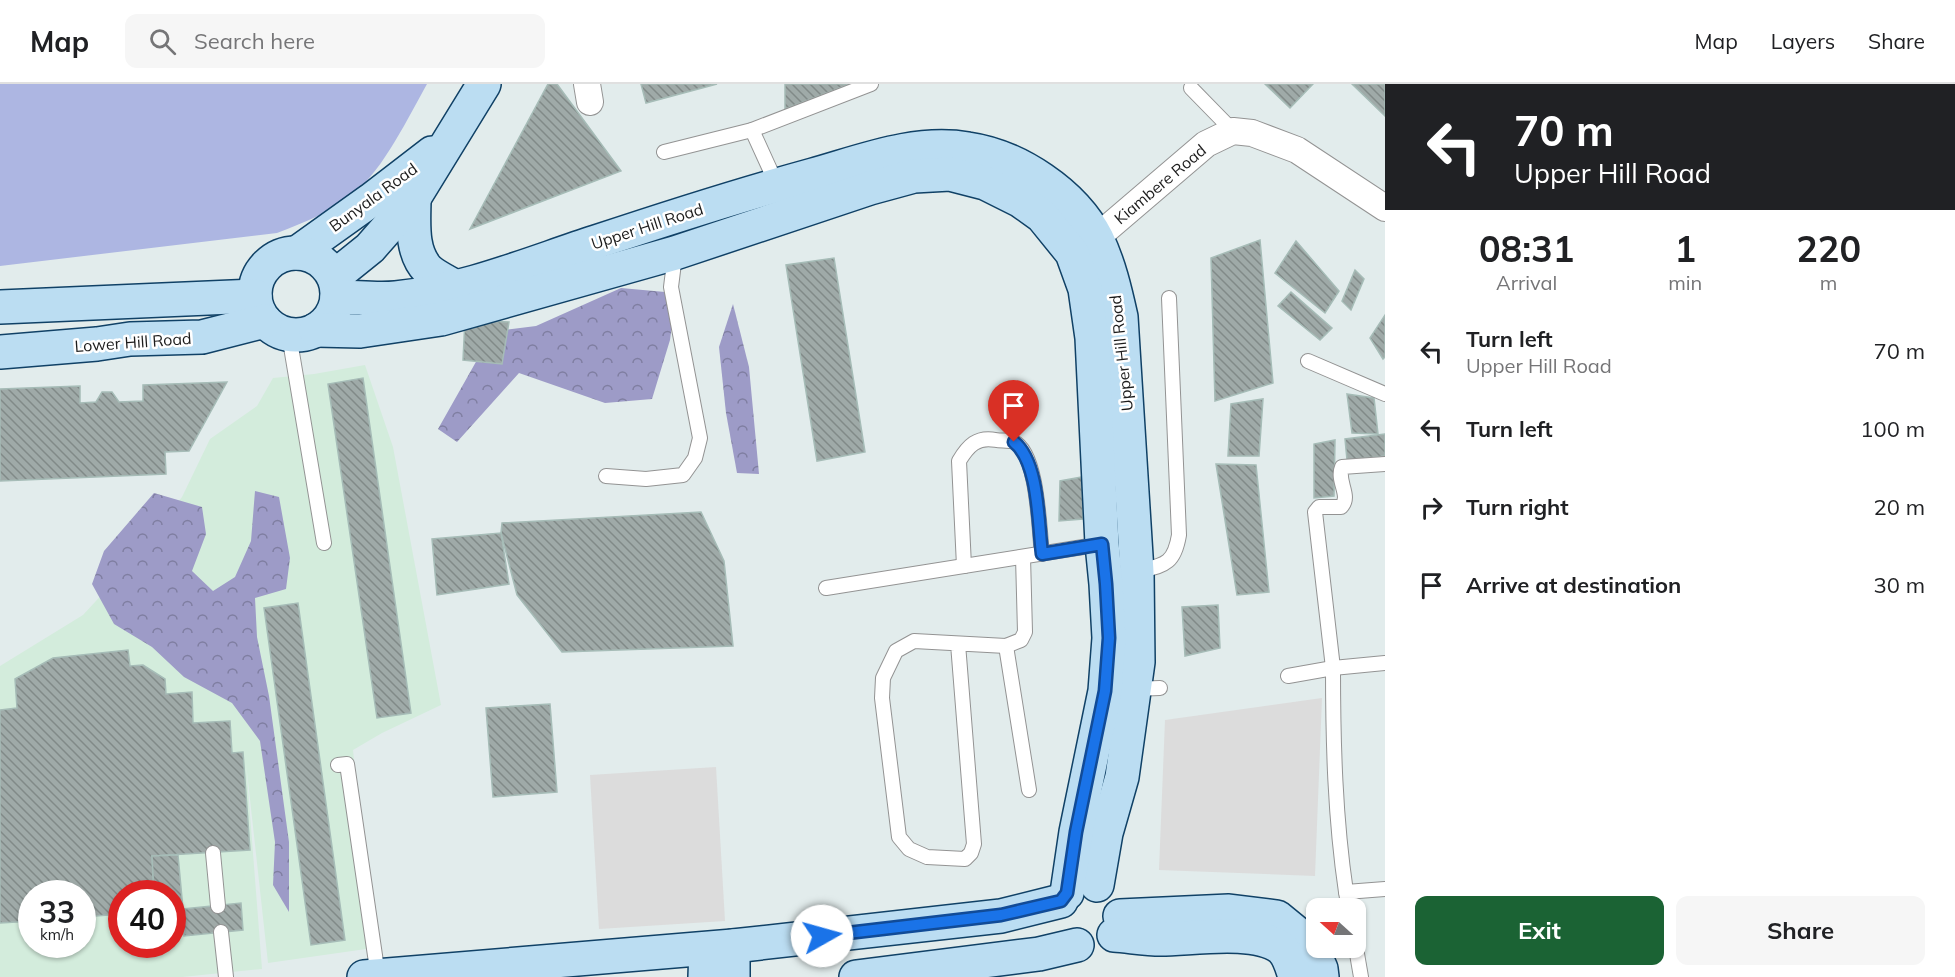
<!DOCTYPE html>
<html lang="en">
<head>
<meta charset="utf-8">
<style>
	:root { --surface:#fff; --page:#f6f6f6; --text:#202124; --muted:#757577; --line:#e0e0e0; --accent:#1b6334 }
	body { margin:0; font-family:Mulish,sans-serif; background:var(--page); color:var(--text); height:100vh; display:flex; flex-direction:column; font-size:22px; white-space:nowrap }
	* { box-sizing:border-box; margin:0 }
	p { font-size:20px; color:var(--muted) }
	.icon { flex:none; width:33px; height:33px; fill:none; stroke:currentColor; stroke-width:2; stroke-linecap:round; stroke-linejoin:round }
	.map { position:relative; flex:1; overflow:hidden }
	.sheet { display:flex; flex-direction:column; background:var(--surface); width:570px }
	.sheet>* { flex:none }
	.banner { background:#202124; color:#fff; overflow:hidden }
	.needle { width:39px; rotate:291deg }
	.buttons { position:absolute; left:1306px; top:814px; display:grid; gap:12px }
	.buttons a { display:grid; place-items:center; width:60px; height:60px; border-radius:12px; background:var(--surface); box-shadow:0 2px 4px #0004; font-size:30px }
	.speed { position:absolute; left:18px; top:796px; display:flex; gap:12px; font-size:30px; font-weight:700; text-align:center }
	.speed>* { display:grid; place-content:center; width:78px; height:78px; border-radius:50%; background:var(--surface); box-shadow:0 2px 4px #0004; line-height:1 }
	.speed small { font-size:15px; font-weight:400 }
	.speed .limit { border:9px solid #d22; background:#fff; color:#111 }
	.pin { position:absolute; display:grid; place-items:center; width:51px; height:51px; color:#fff; margin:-62px -26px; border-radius:50% 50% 50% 0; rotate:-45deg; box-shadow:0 0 6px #0007 }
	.pin .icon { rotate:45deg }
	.me { position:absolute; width:66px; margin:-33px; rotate:83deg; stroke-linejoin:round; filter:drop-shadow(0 0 4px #0008) }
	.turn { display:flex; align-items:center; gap:21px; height:126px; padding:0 30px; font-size:27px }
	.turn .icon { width:78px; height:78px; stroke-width:2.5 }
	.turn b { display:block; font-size:42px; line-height:51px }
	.eta { display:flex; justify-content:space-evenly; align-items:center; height:102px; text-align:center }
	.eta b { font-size:36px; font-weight:700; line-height:42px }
	.cta { display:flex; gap:12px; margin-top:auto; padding:12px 30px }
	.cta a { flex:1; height:69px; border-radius:12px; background:var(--accent); color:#fff; font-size:24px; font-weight:700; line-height:69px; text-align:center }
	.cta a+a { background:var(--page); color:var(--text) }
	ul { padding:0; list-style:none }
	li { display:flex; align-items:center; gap:18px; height:78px; padding:0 30px }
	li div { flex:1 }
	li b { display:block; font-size:22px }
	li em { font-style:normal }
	header { display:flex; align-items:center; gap:36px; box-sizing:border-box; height:84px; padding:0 30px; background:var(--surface); border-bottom:2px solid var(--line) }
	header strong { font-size:28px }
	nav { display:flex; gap:33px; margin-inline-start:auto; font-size:21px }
	.search { width:420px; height:54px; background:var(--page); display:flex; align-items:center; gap:15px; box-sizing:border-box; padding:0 21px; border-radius:12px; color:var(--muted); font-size:22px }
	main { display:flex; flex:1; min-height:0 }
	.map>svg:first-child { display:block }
</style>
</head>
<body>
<header>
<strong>Map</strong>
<div class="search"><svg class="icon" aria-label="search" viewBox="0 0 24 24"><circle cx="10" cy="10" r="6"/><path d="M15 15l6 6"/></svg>Search here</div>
<nav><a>Map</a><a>Layers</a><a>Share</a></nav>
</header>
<main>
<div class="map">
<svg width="1385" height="893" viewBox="0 0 1385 893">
	<defs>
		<pattern id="forest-crowns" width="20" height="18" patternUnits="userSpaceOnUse" patternTransform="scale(1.5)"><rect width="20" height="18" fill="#9d9bc7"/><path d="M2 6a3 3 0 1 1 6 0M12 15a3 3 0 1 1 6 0" fill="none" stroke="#7f7ea1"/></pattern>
		<pattern id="building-back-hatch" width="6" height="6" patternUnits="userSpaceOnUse" patternTransform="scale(1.5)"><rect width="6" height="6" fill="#9faaa8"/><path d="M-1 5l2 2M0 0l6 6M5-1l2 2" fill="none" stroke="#818a88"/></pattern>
	</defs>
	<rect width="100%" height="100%" fill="#e2ecec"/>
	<path fill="#d3ecdc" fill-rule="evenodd" d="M 365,281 L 393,363 L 441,621 L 382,649 L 353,666 L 373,864 L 268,879 L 246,679 L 262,885 L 182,893 L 0,893 L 0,582 L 83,531 L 131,479 L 182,413 L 210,355 L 257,322 L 273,294 L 314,290 ZM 32,810 L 82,810 L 82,861 L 32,861 ZM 122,810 L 172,810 L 172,861 L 122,861 Z"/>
	<path fill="#adb6e2" d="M 0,0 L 427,0 C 409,32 383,86 355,108 C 332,128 305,138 277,149 L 0,182 Z"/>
	<g fill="url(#forest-crowns)">
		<path d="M 621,204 L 676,209 L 670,256 L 652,315 L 605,319 L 519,289 L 457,358 L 438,345 L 477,276 L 466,251 L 536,242 Z"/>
		<path d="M 733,220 L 749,283 L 759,390 L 737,389 L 726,329 L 719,263 Z"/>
		<path d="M 255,407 L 279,413 L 290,474 L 286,505 L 255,514 L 257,553 L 269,612 L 289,758 L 289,828 L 273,801 L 275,758 L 260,657 L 232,619 L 184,593 L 152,563 L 114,540 L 92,500 L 104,467 L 154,409 L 202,423 L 206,450 L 192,487 L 213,507 L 235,493 L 251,457 Z"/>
	</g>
	<g fill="#dcdcdc">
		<path d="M 1322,614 L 1315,792 L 1159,786 L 1165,636 Z"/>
		<path d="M 716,683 L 725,837 L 599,845 L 590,691 Z"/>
	</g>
	<g fill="url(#building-back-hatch)" stroke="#a6bcb7" stroke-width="1.5">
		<path d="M 548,0 L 557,0 L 621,87 L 470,145 Z"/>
		<path d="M 641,0 L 717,0 L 646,19 Z"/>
		<path d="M 785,0 L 850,0 L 785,25 Z"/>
		<path d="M 1265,0 L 1313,0 L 1290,24 Z"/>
		<path d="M 1352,0 L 1385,0 L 1385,32 Z"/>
		<path d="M 1260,156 L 1273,299 L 1215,317 L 1211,174 Z"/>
		<path d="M 1296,157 L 1339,207 L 1325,229 L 1275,189 Z"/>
		<path d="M 834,174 L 865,368 L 817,377 L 786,181 Z"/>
		<path d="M 1355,186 L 1364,195 L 1351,226 L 1342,217 Z"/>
		<path d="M 1291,208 L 1332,244 L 1320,256 L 1278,222 Z"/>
		<path d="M 1385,231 L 1385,273 L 1383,275 L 1370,254 Z"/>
		<path d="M 465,236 L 509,238 L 502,280 L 463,276 Z"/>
		<path d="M 363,294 L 411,629 L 377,634 L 328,300 Z"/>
		<path d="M 227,298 L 189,367 L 165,368 L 166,390 L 0,397 L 0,305 L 80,302 L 80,319 L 96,318 L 102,308 L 112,308 L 119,318 L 143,317 L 143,301 Z"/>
		<path d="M 1347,310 L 1374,314 L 1378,350 L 1352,349 Z"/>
		<path d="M 1263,315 L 1259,372 L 1228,372 L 1231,320 Z"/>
		<path d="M 1385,350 L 1385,372 L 1347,376 L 1345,355 Z"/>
		<path d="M 1335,356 L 1334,412 L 1314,414 L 1314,360 Z"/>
		<path d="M 1216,380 L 1256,381 L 1269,508 L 1237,511 Z"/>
		<path d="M 1082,393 L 1083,435 L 1059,437 L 1060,397 Z"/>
		<path d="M 701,428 L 724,477 L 733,562 L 562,568 L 517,511 L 501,449 L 502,439 Z"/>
		<path d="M 501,449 L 509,500 L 437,511 L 432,455 Z"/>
		<path d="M 298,519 L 345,856 L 311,861 L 264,524 Z"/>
		<path d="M 1218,521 L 1220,564 L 1185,572 L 1182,523 Z"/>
		<path d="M 128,566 L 130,582 L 143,581 L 165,595 L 166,610 L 192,608 L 193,639 L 230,637 L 232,669 L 243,668 L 250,766 L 152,772 L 154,810 L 122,810 L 122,830 L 82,833 L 82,810 L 32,810 L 32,837 L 0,839 L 0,626 L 17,624 L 15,595 L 53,574 Z"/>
		<path d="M 550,620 L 557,708 L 493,713 L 486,624 Z"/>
		<path d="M 178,771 L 183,825 L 172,826 L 172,810 L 154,810 L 152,772 Z"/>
		<path d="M 241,819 L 243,846 L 184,852 L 183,825 Z"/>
	</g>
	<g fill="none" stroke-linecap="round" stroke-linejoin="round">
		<defs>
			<g id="lane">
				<path d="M 1191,4 L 1233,47"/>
				<path d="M 752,46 L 777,101"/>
				<path d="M 664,68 L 752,46 L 871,0"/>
				<path d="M 289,251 L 324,459"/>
				<path d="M 1308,277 L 1385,310"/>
				<path d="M 1385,380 L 1342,383 C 1336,397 1352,412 1341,423 L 1319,423 L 1315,428 L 1333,584 L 1385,579"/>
				<path d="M 606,392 L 646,395 L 683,391 L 695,374 L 700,354 L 671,203 L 675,171"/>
				<path d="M 964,482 L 959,377 C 968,362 977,352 996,356 C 1001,357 1009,356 1014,358 C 1038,369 1039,446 1042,470"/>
				<path d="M 1137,488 C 1164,481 1174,481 1179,451 L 1169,214"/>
				<path d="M 826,504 L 1102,460"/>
				<path d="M 958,560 L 974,760 L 971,769 L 965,775 L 927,773 L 909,765 L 899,753 L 882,614 L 883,594 L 896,567 L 914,557 L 1006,562 L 1021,556 L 1025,548 L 1023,473"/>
				<path d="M 1006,562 L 1029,706"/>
				<path d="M 1288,592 L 1333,584 C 1333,659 1335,734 1346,808 L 1385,805"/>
				<path d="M 1134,605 L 1160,604"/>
				<path d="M 338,681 L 347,680 L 378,892"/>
				<path d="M 213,769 L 218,822"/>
				<path d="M 1346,808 L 1349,825"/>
				<path d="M 221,848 L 226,893"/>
				<path d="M 1356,864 L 1361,893"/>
			</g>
			<g id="street">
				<path d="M 587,0 L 590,18"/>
				<path d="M 1096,154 L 1206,60 L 1233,47 L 1252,49 L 1297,66 L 1385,124"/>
			</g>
			<g id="secondary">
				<path d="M 414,114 C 414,137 410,167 428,186 C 436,193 447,198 456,203"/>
				<path d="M 297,169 L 371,116 L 432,69"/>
				<circle cx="296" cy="210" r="41"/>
				<path d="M 334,193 L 370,164 L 414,114 L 484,0"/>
				<path d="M 337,213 C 356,213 377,216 396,214 C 465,207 531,179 596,158 C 668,134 740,111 813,91 C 863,77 915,56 968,65 C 1017,72 1074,109 1097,155 C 1109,180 1115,206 1121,233 L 1137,488 L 1138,578 L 1122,693 L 1106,749 L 1097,801"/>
				<path d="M 0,223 L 255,212"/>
				<path d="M 316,246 L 360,247 L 441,235 L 675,169 L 870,104 L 914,92 L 950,90 L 985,99 L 1021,117 L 1042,132 L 1072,169 L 1085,205 L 1092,254 L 1102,460 L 1106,500 L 1109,554 L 1105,607 L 1076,748 L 1067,809"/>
				<path d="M 0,268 L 97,260 L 130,255 L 202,253 L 265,237"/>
				<path d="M 1120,832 L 1229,827 L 1277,833 L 1310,860 L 1321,885 L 1322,893"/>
				<path d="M 1114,851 C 1129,852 1145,855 1161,855 C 1192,855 1254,844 1281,864 C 1289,871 1292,883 1295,893"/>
				<path d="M 364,893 L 733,862 L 1001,832 L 1061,817"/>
				<path d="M 705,893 L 706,865"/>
				<path d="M 733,893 L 733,862"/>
				<path d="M 856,893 L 1039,870 L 1077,861"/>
			</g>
		</defs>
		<use href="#lane" stroke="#939393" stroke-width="16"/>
		<use href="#street" stroke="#939393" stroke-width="28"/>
		<use href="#secondary" stroke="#104166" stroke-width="36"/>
		<use href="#lane" stroke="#fff" stroke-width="14"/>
		<use href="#street" stroke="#fff" stroke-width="26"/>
		<use href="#secondary" stroke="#bbddf2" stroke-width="33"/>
	</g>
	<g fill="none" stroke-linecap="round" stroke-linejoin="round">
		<defs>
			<path id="route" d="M 822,852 L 1001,831 L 1061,817 L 1067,809 L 1076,748 L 1105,607 L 1109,554 L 1106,500 L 1102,460 L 1042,470 C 1038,438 1039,378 1014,358"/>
		</defs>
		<use href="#route" stroke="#114b97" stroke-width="15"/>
		<use href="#route" stroke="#1a73e8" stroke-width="10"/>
	</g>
	<g text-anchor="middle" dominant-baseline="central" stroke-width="5" stroke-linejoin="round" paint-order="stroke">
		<g font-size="16" fill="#1c1c1c" stroke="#fff">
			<text transform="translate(1160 100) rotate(-40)">Kiambere Road</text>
			<text transform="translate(373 113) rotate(-36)">Bunyala Road</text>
			<text transform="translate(647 142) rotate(-18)">Upper Hill Road</text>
			<text transform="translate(133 258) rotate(-4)">Lower Hill Road</text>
			<text transform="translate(1121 269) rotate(-96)">Upper Hill Road</text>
		</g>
	</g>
</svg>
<div class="buttons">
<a><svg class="needle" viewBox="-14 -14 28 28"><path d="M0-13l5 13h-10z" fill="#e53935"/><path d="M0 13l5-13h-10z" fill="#757577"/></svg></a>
</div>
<div class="speed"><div>33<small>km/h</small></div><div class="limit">40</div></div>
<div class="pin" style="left:1014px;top:358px;background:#d93025"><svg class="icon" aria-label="arrive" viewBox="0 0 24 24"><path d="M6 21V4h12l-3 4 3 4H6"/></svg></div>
<svg class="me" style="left:822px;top:852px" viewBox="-20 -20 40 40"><circle r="19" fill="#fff"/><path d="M0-13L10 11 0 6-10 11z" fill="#1a73e8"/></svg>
</div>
<section class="sheet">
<div class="banner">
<div class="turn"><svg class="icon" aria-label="left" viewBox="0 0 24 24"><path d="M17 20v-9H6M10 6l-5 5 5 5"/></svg><div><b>70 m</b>Upper Hill Road</div></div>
</div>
<div class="eta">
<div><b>08:31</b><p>Arrival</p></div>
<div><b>1</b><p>min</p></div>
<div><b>220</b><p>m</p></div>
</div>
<ul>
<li><svg class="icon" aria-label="left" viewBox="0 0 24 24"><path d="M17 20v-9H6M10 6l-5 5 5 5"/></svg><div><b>Turn left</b><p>Upper Hill Road</p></div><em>70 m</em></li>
<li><svg class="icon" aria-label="left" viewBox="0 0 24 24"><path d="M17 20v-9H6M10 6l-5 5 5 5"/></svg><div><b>Turn left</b></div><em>100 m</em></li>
<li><svg class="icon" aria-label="right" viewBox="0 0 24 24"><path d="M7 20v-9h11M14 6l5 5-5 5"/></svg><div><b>Turn right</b></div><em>20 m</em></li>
<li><svg class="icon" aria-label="arrive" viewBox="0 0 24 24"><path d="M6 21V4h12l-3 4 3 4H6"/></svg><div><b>Arrive at destination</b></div><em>30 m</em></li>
</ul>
<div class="cta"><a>Exit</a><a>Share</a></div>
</section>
</main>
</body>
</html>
